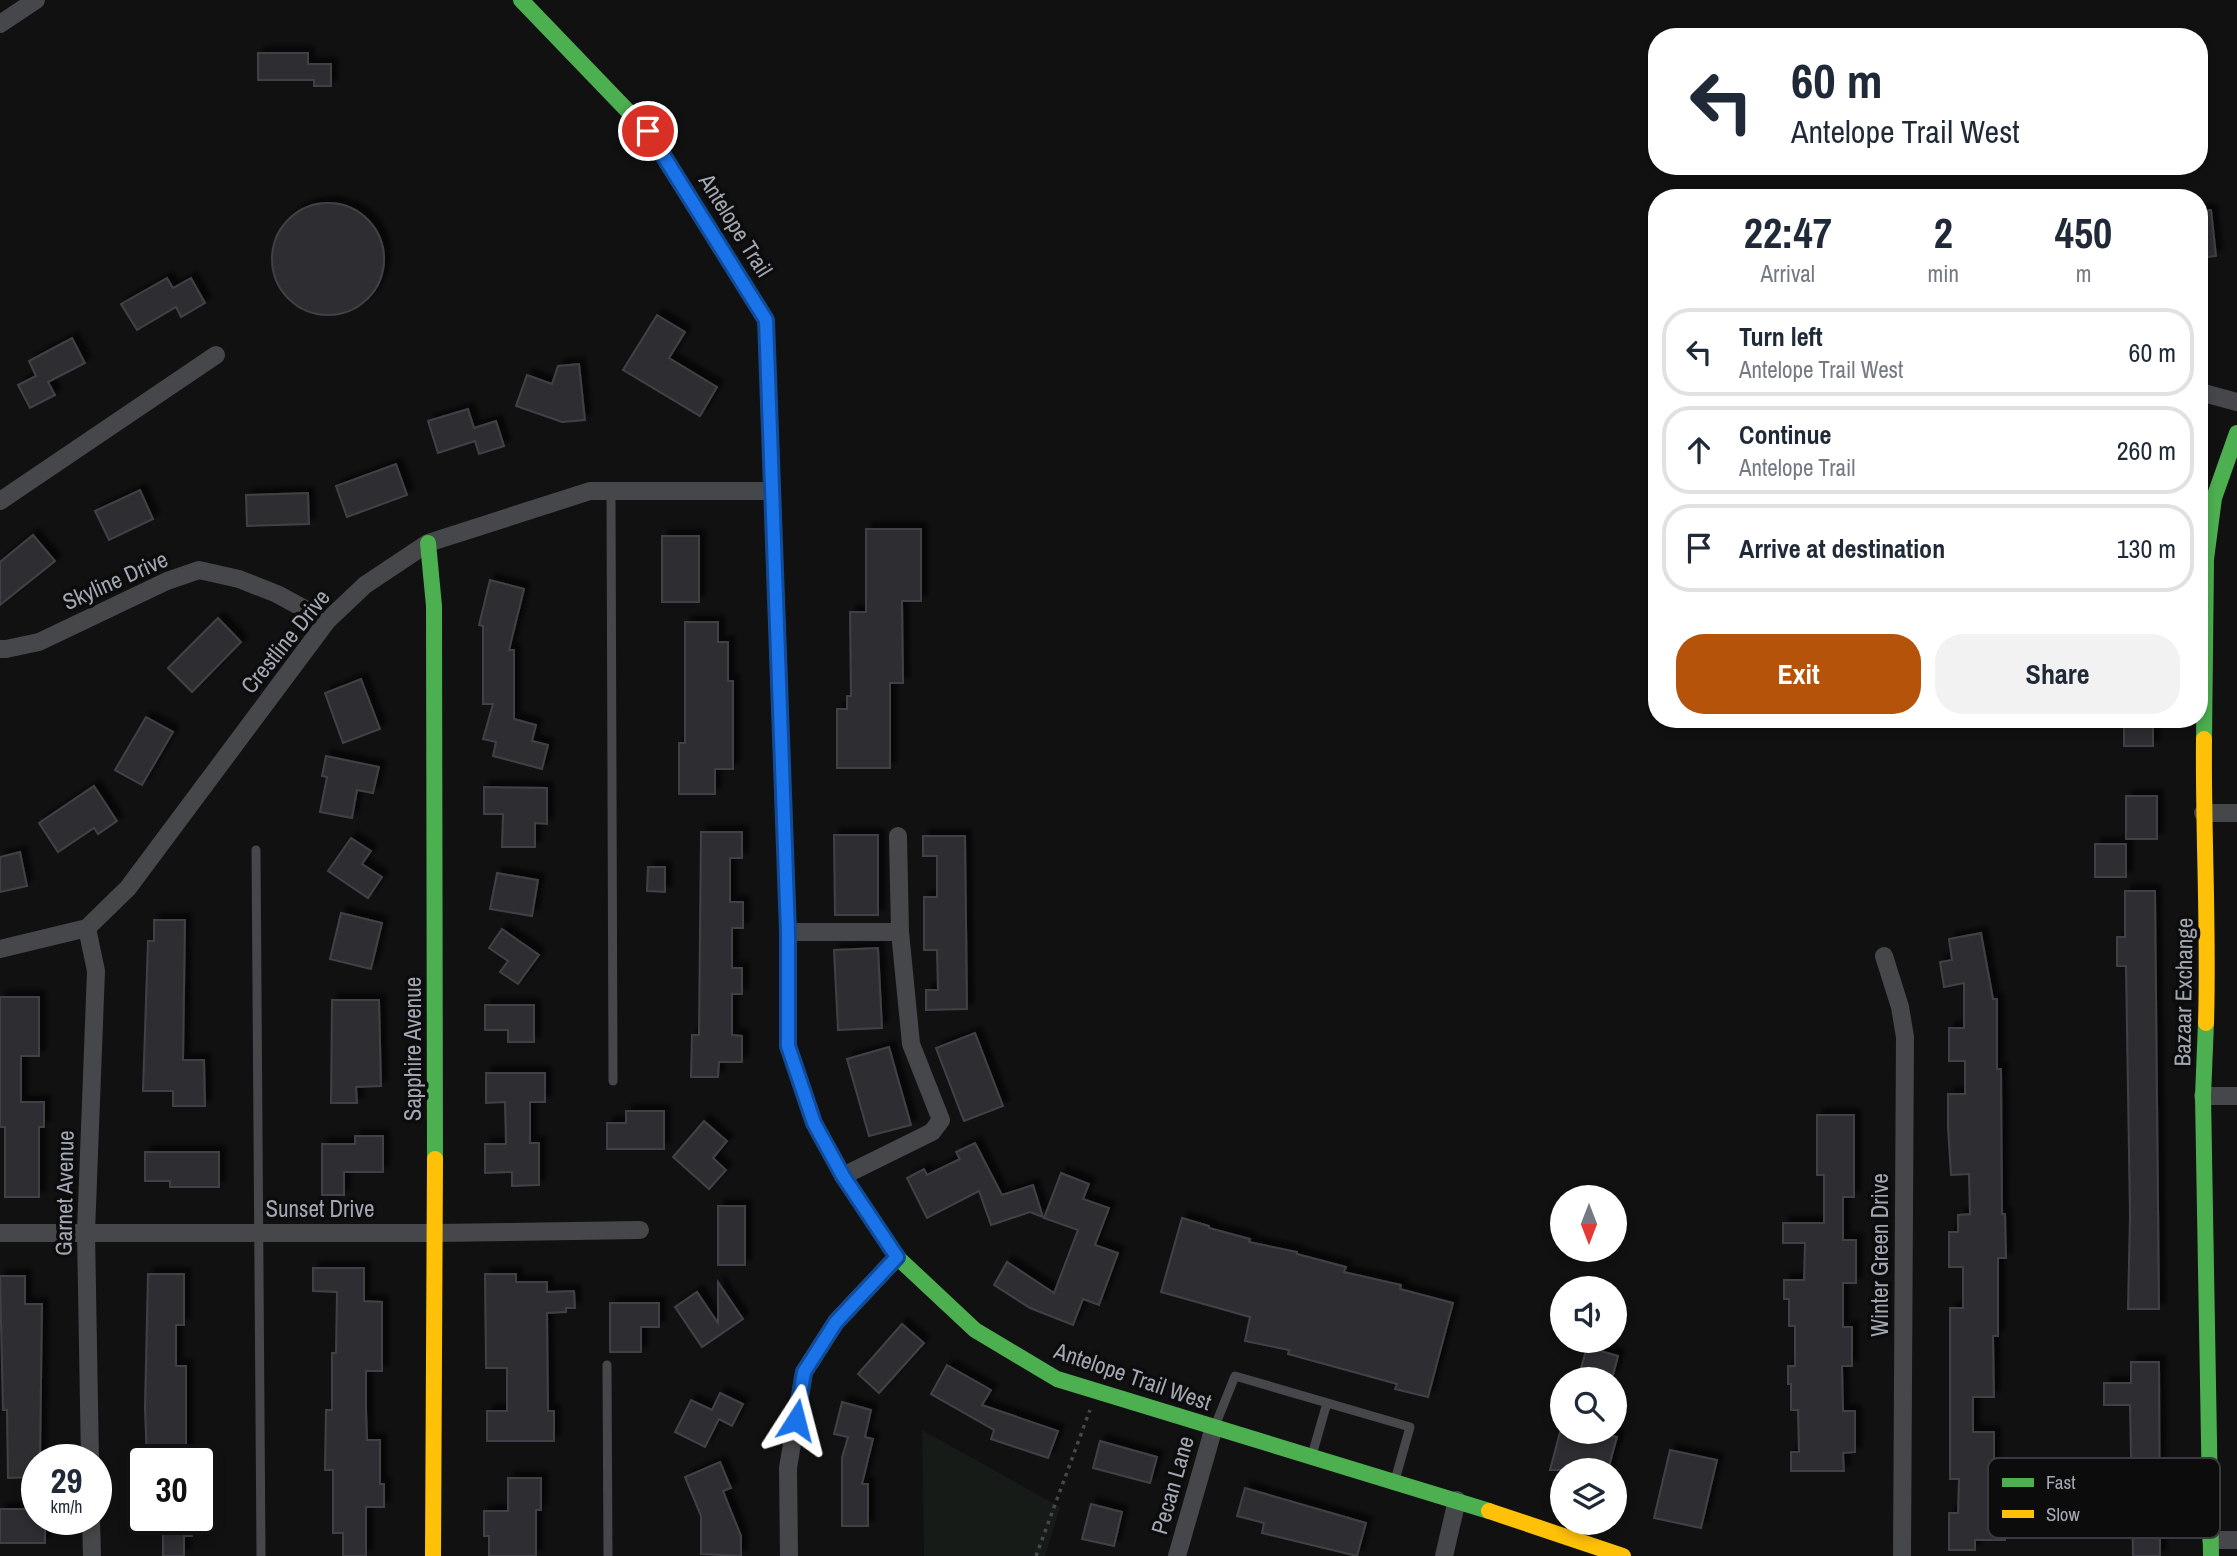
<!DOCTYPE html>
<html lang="en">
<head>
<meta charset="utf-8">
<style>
	:root { --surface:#fff; --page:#f2f2f3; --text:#1f2937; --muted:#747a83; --line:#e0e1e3; --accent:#b45309 }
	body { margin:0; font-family:"Archivo Narrow",sans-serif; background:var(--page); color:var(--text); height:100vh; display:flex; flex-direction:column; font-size:26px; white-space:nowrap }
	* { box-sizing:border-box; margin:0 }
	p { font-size:23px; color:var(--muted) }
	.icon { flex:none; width:38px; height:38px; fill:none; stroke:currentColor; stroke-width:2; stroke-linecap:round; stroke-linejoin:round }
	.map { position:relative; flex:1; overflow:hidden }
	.sheet { position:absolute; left:1648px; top:189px; width:560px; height:539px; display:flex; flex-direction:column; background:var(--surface); border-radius:28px; box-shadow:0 4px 10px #0003 }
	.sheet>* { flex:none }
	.top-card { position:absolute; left:1648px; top:28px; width:560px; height:147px; border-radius:28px; box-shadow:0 4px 10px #0003; background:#fff; color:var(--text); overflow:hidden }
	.needle { width:46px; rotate:180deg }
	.tools { position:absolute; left:1550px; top:1185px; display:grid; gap:14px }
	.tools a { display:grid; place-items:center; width:77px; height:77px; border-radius:50%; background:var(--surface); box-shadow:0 4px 10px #0003; font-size:35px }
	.speed { position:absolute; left:21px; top:1444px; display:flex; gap:14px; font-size:35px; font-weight:700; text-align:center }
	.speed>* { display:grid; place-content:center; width:91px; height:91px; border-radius:50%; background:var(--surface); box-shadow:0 4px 10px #0003; line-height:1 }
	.speed small { font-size:18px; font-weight:400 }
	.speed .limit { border:4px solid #111; border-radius:10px; background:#fff; color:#111 }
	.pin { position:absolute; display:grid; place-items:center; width:60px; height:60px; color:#fff; margin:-30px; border:4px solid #fff; border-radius:50%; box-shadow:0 2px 7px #0007 }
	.me { position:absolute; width:77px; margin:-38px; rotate:9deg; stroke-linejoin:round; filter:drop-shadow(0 0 5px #0008) }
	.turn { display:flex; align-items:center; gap:24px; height:147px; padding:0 28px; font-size:32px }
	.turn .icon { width:91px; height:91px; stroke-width:2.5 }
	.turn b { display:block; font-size:49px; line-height:60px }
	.eta { display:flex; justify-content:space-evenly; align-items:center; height:119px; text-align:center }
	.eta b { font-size:42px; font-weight:700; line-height:49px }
	.primary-button { display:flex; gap:14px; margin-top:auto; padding:14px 28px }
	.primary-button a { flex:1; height:80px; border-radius:28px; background:var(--accent); color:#fff; font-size:28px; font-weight:700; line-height:80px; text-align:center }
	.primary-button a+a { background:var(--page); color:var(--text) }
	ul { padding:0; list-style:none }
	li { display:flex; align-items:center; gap:21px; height:88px; margin:0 14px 10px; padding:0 14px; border:4px solid var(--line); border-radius:28px }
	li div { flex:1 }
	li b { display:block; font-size:26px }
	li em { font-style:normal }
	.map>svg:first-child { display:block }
</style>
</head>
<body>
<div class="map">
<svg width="2237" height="1556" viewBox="0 0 2237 1556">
	<defs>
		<filter id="shadow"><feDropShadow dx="6" dy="-6" stdDeviation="2" flood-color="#0009"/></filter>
	</defs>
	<rect width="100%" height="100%" fill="#111112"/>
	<path fill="#161b17" d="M 922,1430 L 1060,1507 L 1045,1556 L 924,1556 Z"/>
	<g fill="#2e2f32" stroke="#404146" stroke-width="2" filter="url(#shadow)">
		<path d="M 258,53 L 308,53 L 308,64 L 331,64 L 331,86 L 314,86 L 314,80 L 258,80 Z"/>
		<circle cx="328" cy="259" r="56"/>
		<path d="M 2211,210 L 2216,256 L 2200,258 L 2200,211 Z"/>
		<path d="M 167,278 L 173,288 L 191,278 L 205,303 L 181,317 L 176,307 L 137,330 L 121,304 Z"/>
		<path d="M 657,315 L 685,332 L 669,358 L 717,387 L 700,416 L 623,370 Z"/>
		<path d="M 72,338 L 85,363 L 48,382 L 55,395 L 30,408 L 18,385 L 36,376 L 29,361 Z"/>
		<path d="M 579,364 L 585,420 L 562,422 L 516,406 L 527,375 L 552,384 L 558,366 Z"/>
		<path d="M 468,409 L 474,428 L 496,421 L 504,446 L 479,454 L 475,441 L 438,453 L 428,421 Z"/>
		<path d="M 396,464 L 407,495 L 347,517 L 336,486 Z"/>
		<path d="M 140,490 L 153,519 L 109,540 L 95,511 Z"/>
		<path d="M 308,493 L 309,524 L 247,526 L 246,495 Z"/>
		<path d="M 866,529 L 921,529 L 921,601 L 902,601 L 903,683 L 890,683 L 890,768 L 837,768 L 837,709 L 847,709 L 847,696 L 851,696 L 850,612 L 866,612 Z"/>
		<path d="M 33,535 L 55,561 L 0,605 L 0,562 Z"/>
		<rect x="662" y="536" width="37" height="66"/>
		<path d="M 490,580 L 524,589 L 509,650 L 514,650 L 514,719 L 536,725 L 532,741 L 548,745 L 542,769 L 493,756 L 496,742 L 483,739 L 493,704 L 483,704 L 483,626 L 479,625 Z"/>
		<path d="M 218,618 L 241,642 L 192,692 L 168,668 Z"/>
		<path d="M 685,622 L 718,622 L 718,642 L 728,642 L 728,681 L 733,681 L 733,769 L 715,769 L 715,794 L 679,794 L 679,743 L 685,743 Z"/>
		<path d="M 361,679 L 380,729 L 343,743 L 325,693 Z"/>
		<path d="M 146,717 L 173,732 L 142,785 L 115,770 Z"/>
		<rect x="2124" y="719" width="29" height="27"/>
		<path d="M 326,756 L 379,767 L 373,793 L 357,790 L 352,818 L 320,812 L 327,777 L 322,776 Z"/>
		<path d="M 94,786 L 117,821 L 98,834 L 94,828 L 58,852 L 39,823 Z"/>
		<path d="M 484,787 L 547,788 L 547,824 L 535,823 L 535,847 L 502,847 L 503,814 L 484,814 Z"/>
		<rect x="2126" y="796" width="31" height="43"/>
		<path d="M 701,832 L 742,832 L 742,858 L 730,858 L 730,902 L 743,902 L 743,928 L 732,928 L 732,968 L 742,968 L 742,994 L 732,994 L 732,1035 L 742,1036 L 742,1062 L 719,1062 L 718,1077 L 691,1077 L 692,1035 L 699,1035 Z"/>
		<path d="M 834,835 L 878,835 L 878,915 L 835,915 Z"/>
		<path d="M 923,836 L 965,836 L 967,1009 L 926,1010 L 926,990 L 938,990 L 937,950 L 924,950 L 924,897 L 937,897 L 937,856 L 923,856 Z"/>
		<path d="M 351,838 L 371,851 L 362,864 L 382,877 L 368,898 L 328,871 Z"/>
		<rect x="2095" y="844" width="31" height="33"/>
		<path d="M 20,852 L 27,886 L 0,892 L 0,857 Z"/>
		<path d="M 648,867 L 665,867 L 665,892 L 647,891 Z"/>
		<path d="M 497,873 L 538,880 L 532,916 L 490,909 Z"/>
		<path d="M 2125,891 L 2155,891 L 2159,1309 L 2128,1309 L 2130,1216 L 2126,966 L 2117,966 L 2117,937 L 2125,937 Z"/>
		<path d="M 341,913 L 382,923 L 371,969 L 330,959 Z"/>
		<path d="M 154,920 L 185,920 L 183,1060 L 204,1060 L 205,1106 L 173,1106 L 173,1091 L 143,1091 L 148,941 L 154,941 Z"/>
		<path d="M 502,929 L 539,955 L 518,984 L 500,972 L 508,961 L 489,948 Z"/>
		<path d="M 1981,933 L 1993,999 L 1997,999 L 1997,1069 L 2001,1069 L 2002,1214 L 2005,1214 L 2006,1258 L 1998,1258 L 1998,1336 L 1993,1336 L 1994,1397 L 1973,1397 L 1973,1432 L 1994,1432 L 1994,1498 L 2005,1498 L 2005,1540 L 1975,1540 L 1975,1550 L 1949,1550 L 1949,1513 L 1958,1513 L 1959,1479 L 1950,1479 L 1950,1308 L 1963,1308 L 1963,1267 L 1949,1267 L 1949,1232 L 1958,1232 L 1958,1215 L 1970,1214 L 1969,1174 L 1951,1175 L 1948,1127 L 1948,1094 L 1965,1094 L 1965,1061 L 1949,1061 L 1949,1028 L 1964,1028 L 1964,983 L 1944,987 L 1940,962 L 1952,960 L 1949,939 Z"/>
		<path d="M 878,948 L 882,1028 L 838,1030 L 834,950 Z"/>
		<path d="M 0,997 L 39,997 L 39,1056 L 21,1056 L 21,1102 L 44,1102 L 44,1127 L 39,1127 L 39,1197 L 5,1197 L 5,1127 L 0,1127 Z"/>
		<path d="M 332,1000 L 379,1000 L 381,1086 L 356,1087 L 357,1103 L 331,1103 Z"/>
		<path d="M 485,1005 L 534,1005 L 534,1042 L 508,1042 L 508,1030 L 485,1030 Z"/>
		<path d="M 975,1033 L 1003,1106 L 964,1121 L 936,1048 Z"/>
		<path d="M 889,1047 L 911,1125 L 869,1136 L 847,1059 Z"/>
		<path d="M 486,1073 L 545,1073 L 545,1102 L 530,1102 L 530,1143 L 539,1143 L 539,1185 L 512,1186 L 512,1172 L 485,1173 L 485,1144 L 506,1144 L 505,1102 L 486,1103 Z"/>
		<path d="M 626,1111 L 664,1111 L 664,1149 L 607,1149 L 607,1123 L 626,1123 Z"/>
		<path d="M 1817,1115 L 1854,1115 L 1854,1197 L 1843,1197 L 1843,1240 L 1856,1240 L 1856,1283 L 1843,1283 L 1843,1327 L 1852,1327 L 1852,1366 L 1842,1366 L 1843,1411 L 1855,1411 L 1855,1452 L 1843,1453 L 1844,1471 L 1791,1471 L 1791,1452 L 1799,1452 L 1798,1410 L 1791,1410 L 1791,1384 L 1788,1384 L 1788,1366 L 1795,1366 L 1795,1326 L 1789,1326 L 1789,1299 L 1784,1299 L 1784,1280 L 1804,1280 L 1805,1243 L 1783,1243 L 1783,1223 L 1824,1223 L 1824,1175 L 1817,1175 Z"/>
		<path d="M 704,1121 L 727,1141 L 713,1158 L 726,1170 L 709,1189 L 673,1157 Z"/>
		<path d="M 355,1136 L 383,1136 L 383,1172 L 344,1172 L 344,1195 L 322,1195 L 322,1144 L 355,1144 Z"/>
		<path d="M 975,1143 L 1002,1195 L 1033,1185 L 1043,1217 L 1030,1212 L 991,1225 L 979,1191 L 927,1218 L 907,1178 L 924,1169 L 927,1175 L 960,1159 L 956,1152 Z"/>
		<path d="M 145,1152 L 219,1152 L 219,1187 L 170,1187 L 170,1181 L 145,1181 Z"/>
		<path d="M 1061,1173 L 1089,1184 L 1083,1199 L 1109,1208 L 1095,1245 L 1118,1253 L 1099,1305 L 1083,1299 L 1073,1325 L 1030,1308 L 994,1285 L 1007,1262 L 1054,1293 L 1078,1230 L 1044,1218 Z"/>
		<rect x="718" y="1206" width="27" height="59"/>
		<path d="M 1182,1218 L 1209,1226 L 1209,1228 L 1250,1239 L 1249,1242 L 1297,1252 L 1297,1254 L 1346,1267 L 1344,1272 L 1401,1285 L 1400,1289 L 1453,1303 L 1428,1397 L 1395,1389 L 1397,1384 L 1288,1354 L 1289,1350 L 1245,1341 L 1250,1317 L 1161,1292 Z"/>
		<path d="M 313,1268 L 364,1268 L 364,1301 L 382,1302 L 382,1371 L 366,1371 L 366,1410 L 367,1440 L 380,1440 L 380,1484 L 384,1484 L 384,1507 L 366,1507 L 366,1556 L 343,1556 L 343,1533 L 333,1533 L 333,1470 L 325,1470 L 326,1410 L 332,1410 L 332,1353 L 336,1353 L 337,1292 L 313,1291 Z"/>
		<path d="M 148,1274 L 184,1274 L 184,1325 L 176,1325 L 176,1366 L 186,1366 L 186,1460 L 147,1460 L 145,1408 Z"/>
		<path d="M 485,1274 L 516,1274 L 516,1282 L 547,1282 L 547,1292 L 574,1291 L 575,1308 L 566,1308 L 566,1312 L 547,1313 L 548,1411 L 554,1411 L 554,1441 L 487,1441 L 487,1411 L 507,1411 L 507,1368 L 486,1368 Z"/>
		<path d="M 0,1276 L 25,1276 L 25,1304 L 42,1304 L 40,1460 L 37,1460 L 37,1477 L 8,1478 L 7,1410 L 3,1410 Z"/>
		<path d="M 718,1282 L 743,1319 L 702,1347 L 675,1307 L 697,1292 L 718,1323 Z"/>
		<path d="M 610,1303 L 659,1303 L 659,1327 L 641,1327 L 641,1352 L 610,1352 Z"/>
		<path d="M 902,1324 L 924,1343 L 879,1393 L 858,1374 Z"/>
		<path d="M 1587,1347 L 1618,1356 L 1612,1379 L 1578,1379 Z"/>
		<path d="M 2131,1362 L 2159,1362 L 2160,1556 L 2133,1556 L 2130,1405 L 2104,1405 L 2104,1383 L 2131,1383 Z"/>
		<path d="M 947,1365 L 991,1390 L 982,1405 L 1058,1431 L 1048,1458 L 991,1439 L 994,1430 L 931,1394 Z"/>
		<path d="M 720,1393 L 743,1404 L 732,1426 L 719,1419 L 705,1447 L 675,1432 L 691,1400 L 712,1410 Z"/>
		<path d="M 842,1402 L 871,1410 L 865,1437 L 873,1439 L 862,1484 L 868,1484 L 868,1526 L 842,1526 L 842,1458 L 848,1437 L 834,1434 Z"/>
		<path d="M 1560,1432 L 1597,1432 L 1617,1437 L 1608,1470 L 1550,1470 Z"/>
		<path d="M 1100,1441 L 1157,1457 L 1150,1483 L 1093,1468 Z"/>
		<path d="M 1670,1450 L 1717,1460 L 1701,1528 L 1654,1518 Z"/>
		<path d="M 720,1462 L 731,1488 L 723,1491 L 741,1536 L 741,1556 L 701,1554 L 701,1516 L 685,1477 Z"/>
		<path d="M 508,1478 L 541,1478 L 541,1510 L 536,1510 L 536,1556 L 489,1556 L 489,1536 L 484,1536 L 484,1511 L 508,1511 Z"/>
		<path d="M 1245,1488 L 1366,1523 L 1357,1556 L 1262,1533 L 1264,1523 L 1237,1516 Z"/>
		<path d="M 1091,1504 L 1122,1512 L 1114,1546 L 1082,1539 Z"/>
		<path d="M 0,1509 L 37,1509 L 37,1519 L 45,1519 L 45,1543 L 0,1543 Z"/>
		<path d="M 163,1519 L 192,1519 L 192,1536 L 184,1536 L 184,1556 L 163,1556 Z"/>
	</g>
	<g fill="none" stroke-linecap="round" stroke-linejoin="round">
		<path stroke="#47484c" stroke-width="3.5" stroke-dasharray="3.5 5" stroke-linecap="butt" d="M 1036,1556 L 1090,1410"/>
		<g stroke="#46474a" stroke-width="9">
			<path d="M 611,491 L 613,1081"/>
			<path d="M 256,850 L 261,1556"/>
			<path d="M 607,1365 L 608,1556"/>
			<path d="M 1215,1426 L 1235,1376 L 1410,1427 L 1395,1480"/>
			<path d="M 1312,1455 L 1327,1403"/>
		</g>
		<g stroke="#46474a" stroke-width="18">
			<path d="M 0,24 L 36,0"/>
			<path d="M 2200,392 L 2237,402"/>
			<path d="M 0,501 L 216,355"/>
			<path d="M 0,649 L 6,649 L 39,642 L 167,581 L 199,570 L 239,579 L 277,594 L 327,621"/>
			<path d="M 2203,813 L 2237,813"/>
			<path d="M 87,928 L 96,971 L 86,1232 L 90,1460"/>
			<path d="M 788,932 L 900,932"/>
			<path d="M 0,949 L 87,928 L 128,888 L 327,621 L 365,585 L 428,543 L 590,491 L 772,491"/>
			<path d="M 1884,956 L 1900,1007 L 1905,1037 L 1902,1556"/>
			<path d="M 2203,1096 L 2237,1096"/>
			<path d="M 843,1176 L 932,1132 L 941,1120 L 911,1044 L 900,932 L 898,836"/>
			<path d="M 0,1233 L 435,1233 L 640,1230"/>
			<path d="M 91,1519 L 92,1556"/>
			<path d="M 2211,1540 L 2237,1540"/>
			<path d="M 789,1556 L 788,1468 L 804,1372 L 836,1322 L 897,1257"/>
			<path d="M 1177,1556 L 1214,1427"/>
			<path d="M 1444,1556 L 1457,1500"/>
		</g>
		<g stroke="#4caf50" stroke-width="16">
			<path d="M 521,0 L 647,131 L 766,320 L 782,774"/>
			<path d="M 428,543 L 434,606 L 435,1159"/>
			<path d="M 2204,739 L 2206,559 L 2214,498 L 2237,433"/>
			<path d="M 2206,1023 L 2203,1096 L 2211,1556"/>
			<path d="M 824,1142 L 843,1176 L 897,1257 L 975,1330 L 1057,1379 L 1489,1511"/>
		</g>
		<g stroke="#ffc107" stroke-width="16">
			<path d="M 2204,739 C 2203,834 2209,928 2206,1023"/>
			<path d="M 782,774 L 788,932 L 788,1046 L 814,1123 L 824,1142"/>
			<path d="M 1489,1511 L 1623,1556"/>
			<path d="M 433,1556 L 435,1159"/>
		</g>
	</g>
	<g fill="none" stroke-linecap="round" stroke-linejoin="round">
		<defs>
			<path id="route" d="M 648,131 L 766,320 L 788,932 L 788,1046 L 814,1123 L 843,1176 L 897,1257 L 836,1322 L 804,1372 L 796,1420"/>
		</defs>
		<use href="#route" stroke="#114b97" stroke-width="18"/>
		<use href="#route" stroke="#1a73e8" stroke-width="12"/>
	</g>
	<g text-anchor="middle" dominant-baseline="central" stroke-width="7" stroke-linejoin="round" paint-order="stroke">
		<g font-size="23" fill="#a2a7b3" stroke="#0c0c0d">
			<text transform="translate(736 225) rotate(58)">Antelope Trail</text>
			<text transform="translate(115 580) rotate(-24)">Skyline Drive</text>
			<text transform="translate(285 641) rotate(-51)">Crestline Drive</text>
			<text transform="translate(2183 992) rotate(-89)">Bazaar Exchange</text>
			<text transform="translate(412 1049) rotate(-90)">Sapphire Avenue</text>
			<text transform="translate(64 1193) rotate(-89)">Garnet Avenue</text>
			<text x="320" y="1208">Sunset Drive</text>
			<text transform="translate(1879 1255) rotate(-90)">Winter Green Drive</text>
			<text transform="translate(1133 1376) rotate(19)">Antelope Trail West</text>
			<text transform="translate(1172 1485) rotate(-74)">Pecan Lane</text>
		</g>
	</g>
	<rect x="1988" y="1458" width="232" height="80" rx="10" fill="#0c0c0d" stroke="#393a3f" stroke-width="2"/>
	<rect x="2002" y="1478" width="32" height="9" fill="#4caf50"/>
	<rect x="2002" y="1510" width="32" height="8" fill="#ffc107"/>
	<g font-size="19" fill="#a2a7b3">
		<text x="2046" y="1489">Fast</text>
		<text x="2046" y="1521">Slow</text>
	</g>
</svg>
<div class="tools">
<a><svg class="needle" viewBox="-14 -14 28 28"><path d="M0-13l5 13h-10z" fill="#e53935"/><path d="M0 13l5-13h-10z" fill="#747a83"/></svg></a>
<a><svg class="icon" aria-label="sound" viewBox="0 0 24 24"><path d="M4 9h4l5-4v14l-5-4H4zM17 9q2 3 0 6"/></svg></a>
<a><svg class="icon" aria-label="search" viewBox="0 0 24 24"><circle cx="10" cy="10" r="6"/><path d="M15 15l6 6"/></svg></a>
<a><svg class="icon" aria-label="layers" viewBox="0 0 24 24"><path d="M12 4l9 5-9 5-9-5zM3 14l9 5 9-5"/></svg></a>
</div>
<div class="speed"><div>29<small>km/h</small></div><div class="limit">30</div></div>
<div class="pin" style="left:648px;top:131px;background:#d93025"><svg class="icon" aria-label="arrive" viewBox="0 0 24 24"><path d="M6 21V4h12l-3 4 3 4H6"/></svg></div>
<svg class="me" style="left:796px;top:1420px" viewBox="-20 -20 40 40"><path d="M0-17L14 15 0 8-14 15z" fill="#1a73e8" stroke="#fff" stroke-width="4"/></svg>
<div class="top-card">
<div class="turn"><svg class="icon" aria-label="left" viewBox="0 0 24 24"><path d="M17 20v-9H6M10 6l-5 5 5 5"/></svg><div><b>60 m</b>Antelope Trail West</div></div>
</div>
<section class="sheet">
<div class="eta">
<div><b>22:47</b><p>Arrival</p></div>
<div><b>2</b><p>min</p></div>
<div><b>450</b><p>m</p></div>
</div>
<ul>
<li><svg class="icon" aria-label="left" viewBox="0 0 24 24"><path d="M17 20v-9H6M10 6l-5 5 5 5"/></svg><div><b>Turn left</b><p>Antelope Trail West</p></div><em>60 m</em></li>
<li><svg class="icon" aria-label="ahead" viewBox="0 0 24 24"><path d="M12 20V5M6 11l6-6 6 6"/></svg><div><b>Continue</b><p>Antelope Trail</p></div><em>260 m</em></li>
<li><svg class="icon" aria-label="arrive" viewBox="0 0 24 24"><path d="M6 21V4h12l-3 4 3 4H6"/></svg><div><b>Arrive at destination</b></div><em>130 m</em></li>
</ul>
<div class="primary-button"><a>Exit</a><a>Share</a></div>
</section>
</div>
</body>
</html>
